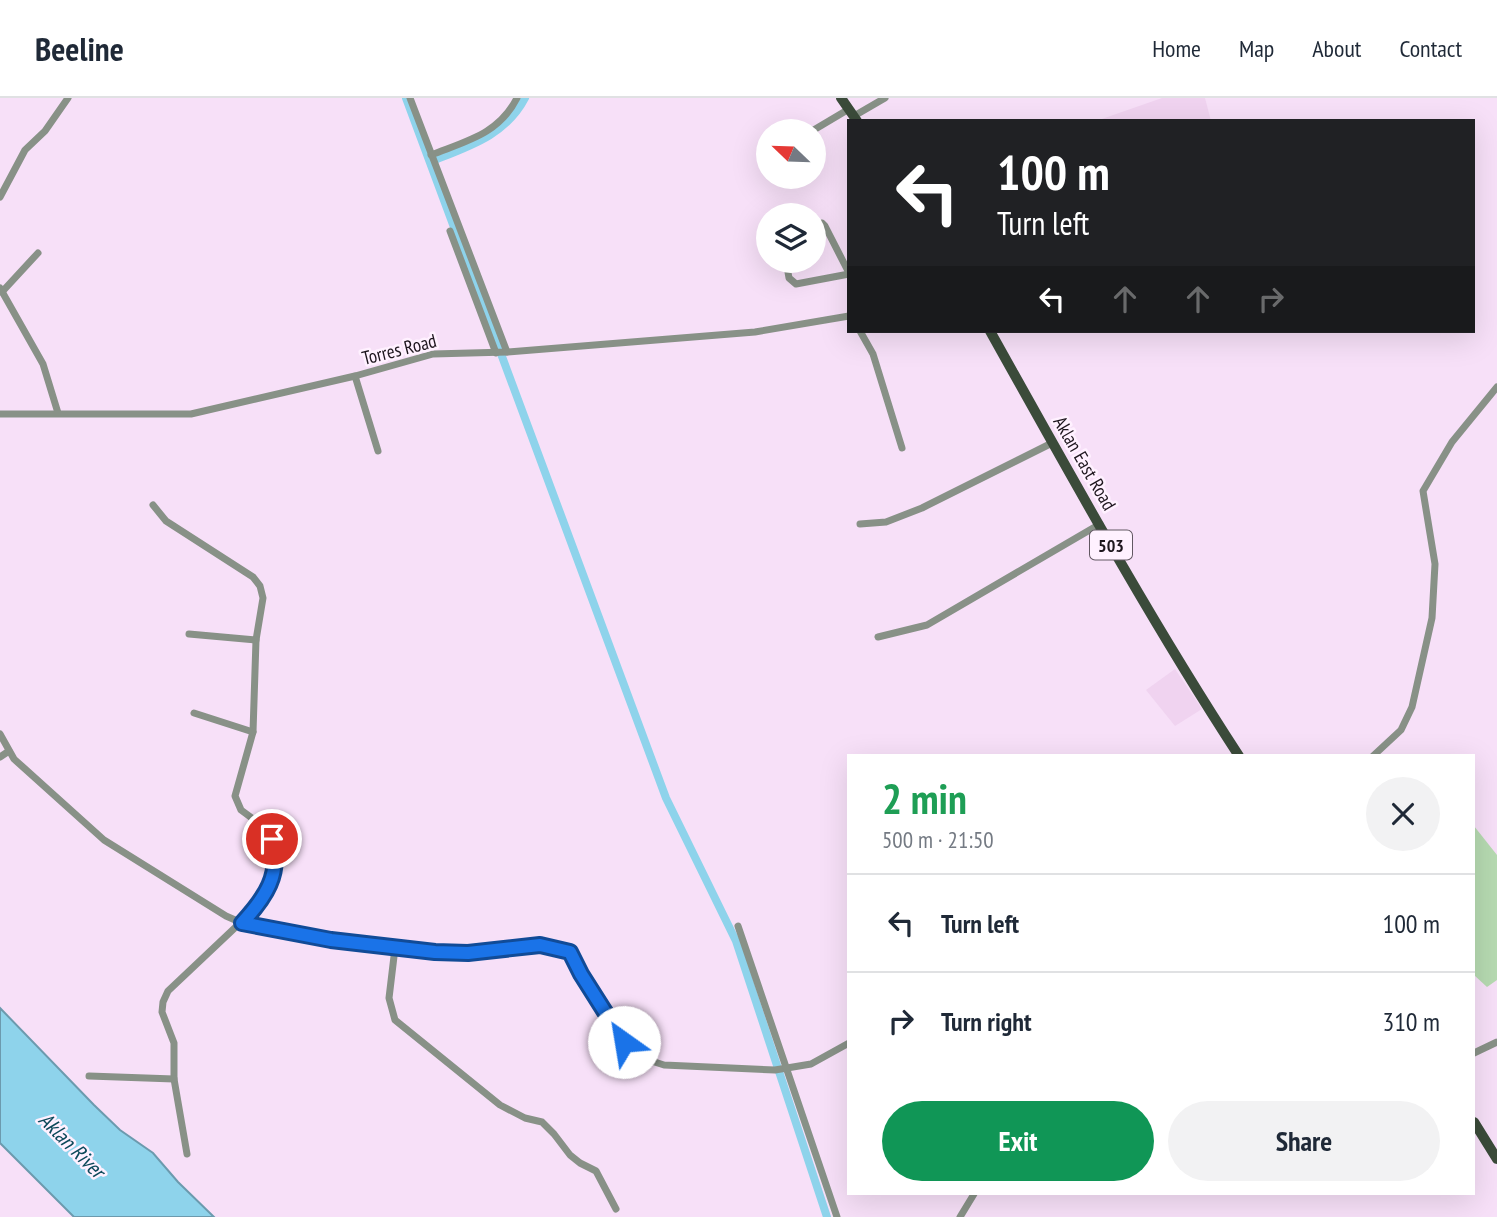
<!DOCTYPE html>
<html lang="en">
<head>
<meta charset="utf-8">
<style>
	:root { --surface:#fff; --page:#f2f2f3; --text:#1f2937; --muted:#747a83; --line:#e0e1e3; --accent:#109656 }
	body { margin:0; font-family:"PT Sans Narrow",sans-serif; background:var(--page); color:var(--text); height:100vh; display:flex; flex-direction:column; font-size:26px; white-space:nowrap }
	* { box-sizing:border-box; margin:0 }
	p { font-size:23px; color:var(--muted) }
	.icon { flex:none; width:38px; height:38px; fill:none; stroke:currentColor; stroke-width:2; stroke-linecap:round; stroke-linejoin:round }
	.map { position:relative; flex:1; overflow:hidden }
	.side { position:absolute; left:847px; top:656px; width:628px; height:441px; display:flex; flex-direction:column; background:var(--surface); border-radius:0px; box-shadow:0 7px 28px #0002 }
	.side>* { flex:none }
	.guide { position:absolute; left:847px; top:21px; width:628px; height:214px; border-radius:0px; box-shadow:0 7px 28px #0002; background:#202124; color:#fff; overflow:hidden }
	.needle { width:46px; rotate:293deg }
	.fabs { position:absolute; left:756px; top:21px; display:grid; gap:14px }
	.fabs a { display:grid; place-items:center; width:70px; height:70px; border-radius:50%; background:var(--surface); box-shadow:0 7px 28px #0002; font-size:35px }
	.pin { position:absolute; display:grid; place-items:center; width:60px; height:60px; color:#fff; margin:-30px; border:4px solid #fff; border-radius:50%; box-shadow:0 2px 7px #0007 }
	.me { position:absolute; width:77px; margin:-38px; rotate:328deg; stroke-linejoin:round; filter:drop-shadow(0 0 5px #0008) }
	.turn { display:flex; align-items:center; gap:24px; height:147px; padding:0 35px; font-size:32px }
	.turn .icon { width:91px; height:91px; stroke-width:2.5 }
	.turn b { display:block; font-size:49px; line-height:60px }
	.lanes { display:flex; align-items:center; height:66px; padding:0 35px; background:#0003; justify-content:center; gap:35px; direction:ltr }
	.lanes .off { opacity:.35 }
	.round { display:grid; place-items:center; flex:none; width:74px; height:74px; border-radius:37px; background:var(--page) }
	.summary { display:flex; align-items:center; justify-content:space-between; height:119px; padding:0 35px }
	h1 { font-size:42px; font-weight:600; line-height:52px; color:#1e9e55 }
	.button { display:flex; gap:14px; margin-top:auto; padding:14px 35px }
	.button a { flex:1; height:80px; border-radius:42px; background:var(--accent); color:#fff; font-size:28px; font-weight:600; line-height:80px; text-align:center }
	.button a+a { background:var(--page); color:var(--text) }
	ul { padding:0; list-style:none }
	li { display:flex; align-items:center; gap:21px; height:98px; padding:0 35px; border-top:2px solid var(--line) }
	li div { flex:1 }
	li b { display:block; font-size:26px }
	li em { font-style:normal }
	header { display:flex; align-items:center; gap:42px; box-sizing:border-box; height:98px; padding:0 35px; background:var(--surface); border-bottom:2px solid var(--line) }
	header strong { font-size:33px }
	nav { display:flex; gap:38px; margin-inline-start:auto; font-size:24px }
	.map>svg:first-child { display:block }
</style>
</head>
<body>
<header>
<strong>Beeline</strong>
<nav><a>Home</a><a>Map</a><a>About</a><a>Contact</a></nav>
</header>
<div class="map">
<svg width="1497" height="1119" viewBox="0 0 1497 1119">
	<rect width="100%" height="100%" fill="#f7e0f8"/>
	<g fill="#f0d3f0">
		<path d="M 1162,0 L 1205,0 L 1211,23 L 1096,23 Z"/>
		<path d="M 1175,571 L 1202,611 L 1175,628 L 1146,592 Z"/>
	</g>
	<path fill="#b6dab1" d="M 1474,728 L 1497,757 L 1497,882 L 1487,889 L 1474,877 Z"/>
	<path fill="#8ed3eb" stroke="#6c9aae" stroke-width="2" d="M 0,910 L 94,1007 L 120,1032 L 153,1055 L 178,1084 L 214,1119 L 74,1119 L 0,1045 Z"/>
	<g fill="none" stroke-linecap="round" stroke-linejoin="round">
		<g stroke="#8ed3eb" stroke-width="8">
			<path d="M 406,0 L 666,700 L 736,843 L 827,1119"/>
			<path d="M 437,61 C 473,47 507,35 525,0"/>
		</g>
		<g stroke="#889187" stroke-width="7">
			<path d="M 410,0 L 507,254"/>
			<path d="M 854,18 L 885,0"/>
			<path d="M 812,33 L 849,11"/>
			<path d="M 431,57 C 466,43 499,36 517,0"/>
			<path d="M 0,99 L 25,52 L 45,33 L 68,0"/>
			<path d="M 814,127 L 822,125 L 825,128 L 849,175"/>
			<path d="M 450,133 L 496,255"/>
			<path d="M 786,163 L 789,180 L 796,186 L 849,176"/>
			<path d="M 0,190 L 43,266 L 58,315"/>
			<path d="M 2,194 L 38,155"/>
			<path d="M 860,233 L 873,256 L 902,350"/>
			<path d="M 355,278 L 378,353"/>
			<path d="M 0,316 L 191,316 L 355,278 L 433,256 L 507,254 L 755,234 L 849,218"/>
			<path d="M 153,407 L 166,423 L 253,479 L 260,488 L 263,500 L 256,542 L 253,634 L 235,698 L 241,712 L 268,732 L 276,754 L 275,776 L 259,807 L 168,893 L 163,904 L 162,914 L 174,945 L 174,981 L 187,1056"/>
			<path d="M 860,426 L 886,424 L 922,410 L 1052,345"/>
			<path d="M 189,536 L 256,542"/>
			<path d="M 878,539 L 927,527 L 1100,426"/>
			<path d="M 194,615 L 253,634"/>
			<path d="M 0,636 L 14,661 L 104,742 L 226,818 L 242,825 L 284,835 L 435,854 L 469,855 L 540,847 L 570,854 L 581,876 L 624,944 L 636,958 L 664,967 L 775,972 L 811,966 L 849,945"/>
			<path d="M 1373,658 L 1401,632 L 1412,609 L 1432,520 L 1435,466 L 1423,393 L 1452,344 L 1497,289"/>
			<path d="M 0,659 L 9,653"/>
			<path d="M 738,828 L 837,1119"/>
			<path d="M 395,850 L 389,900 L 395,922 L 500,1007 L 525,1020 L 542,1024 L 554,1036 L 570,1057 L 580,1065 L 596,1073 L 616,1111"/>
			<path d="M 1474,955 L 1497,944"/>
			<path d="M 89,978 L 174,981"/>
			<path d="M 960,1119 L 974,1096"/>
		</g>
		<g stroke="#3b4b3a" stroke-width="10">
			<path d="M 841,0 L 857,23"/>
			<path d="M 990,233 C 1070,376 1149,520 1239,658"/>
			<path d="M 1474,1024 L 1497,1061"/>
		</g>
	</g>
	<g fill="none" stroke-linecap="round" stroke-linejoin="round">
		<defs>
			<path id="route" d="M 272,741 C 282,776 265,800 242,825 L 331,842 L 435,854 L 468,855 L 540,847 L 570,854 L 581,876 L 624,944"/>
		</defs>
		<use href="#route" stroke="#114b97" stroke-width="18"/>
		<use href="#route" stroke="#1a73e8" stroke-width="12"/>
	</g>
	<g text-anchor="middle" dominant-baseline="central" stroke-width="5" stroke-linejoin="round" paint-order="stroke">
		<rect fill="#fff1ff" stroke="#625862" stroke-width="2" x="1090" y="432.5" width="42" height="29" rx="5"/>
		<g font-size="18" font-weight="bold" fill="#1e161e">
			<text x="1111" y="447">503</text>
		</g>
		<g font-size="19" fill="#1e161e" stroke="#fff1ff">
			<text transform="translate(399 251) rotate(-14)">Torres Road</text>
			<text transform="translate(1085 365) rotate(60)">Aklan East Road</text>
		</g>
		<g font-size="21" font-style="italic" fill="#0d495a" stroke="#fff1ff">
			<text transform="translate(72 1047) rotate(45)">Aklan River</text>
		</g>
	</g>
</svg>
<div class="fabs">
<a><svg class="needle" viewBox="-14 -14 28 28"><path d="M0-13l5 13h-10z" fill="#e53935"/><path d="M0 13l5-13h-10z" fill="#747a83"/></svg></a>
<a><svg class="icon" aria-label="layers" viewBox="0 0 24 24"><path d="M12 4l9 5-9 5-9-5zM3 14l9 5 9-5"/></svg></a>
</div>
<div class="pin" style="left:272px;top:741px;background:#d93025"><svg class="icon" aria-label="arrive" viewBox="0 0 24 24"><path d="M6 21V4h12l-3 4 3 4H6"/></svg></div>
<svg class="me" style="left:624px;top:944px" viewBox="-20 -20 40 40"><circle r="19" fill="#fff"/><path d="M0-13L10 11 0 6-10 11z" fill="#1a73e8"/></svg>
<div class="guide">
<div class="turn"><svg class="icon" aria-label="left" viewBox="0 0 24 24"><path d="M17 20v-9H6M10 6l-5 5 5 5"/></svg><div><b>100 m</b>Turn left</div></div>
<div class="lanes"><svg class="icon" aria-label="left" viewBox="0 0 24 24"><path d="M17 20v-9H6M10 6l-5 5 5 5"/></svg><svg class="icon off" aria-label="ahead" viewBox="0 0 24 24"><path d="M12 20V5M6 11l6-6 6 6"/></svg><svg class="icon off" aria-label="ahead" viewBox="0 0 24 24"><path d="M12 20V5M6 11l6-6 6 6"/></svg><svg class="icon off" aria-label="right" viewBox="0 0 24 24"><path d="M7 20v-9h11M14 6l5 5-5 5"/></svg></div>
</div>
<section class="side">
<div class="summary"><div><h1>2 min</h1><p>500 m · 21:50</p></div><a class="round"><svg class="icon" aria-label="close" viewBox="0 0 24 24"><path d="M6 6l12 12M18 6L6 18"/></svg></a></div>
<ul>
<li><svg class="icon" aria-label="left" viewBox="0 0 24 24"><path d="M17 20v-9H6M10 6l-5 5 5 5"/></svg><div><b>Turn left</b></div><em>100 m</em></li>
<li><svg class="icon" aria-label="right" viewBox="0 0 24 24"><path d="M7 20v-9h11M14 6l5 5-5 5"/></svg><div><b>Turn right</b></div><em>310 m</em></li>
</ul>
<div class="button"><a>Exit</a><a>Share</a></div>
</section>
</div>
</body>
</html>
